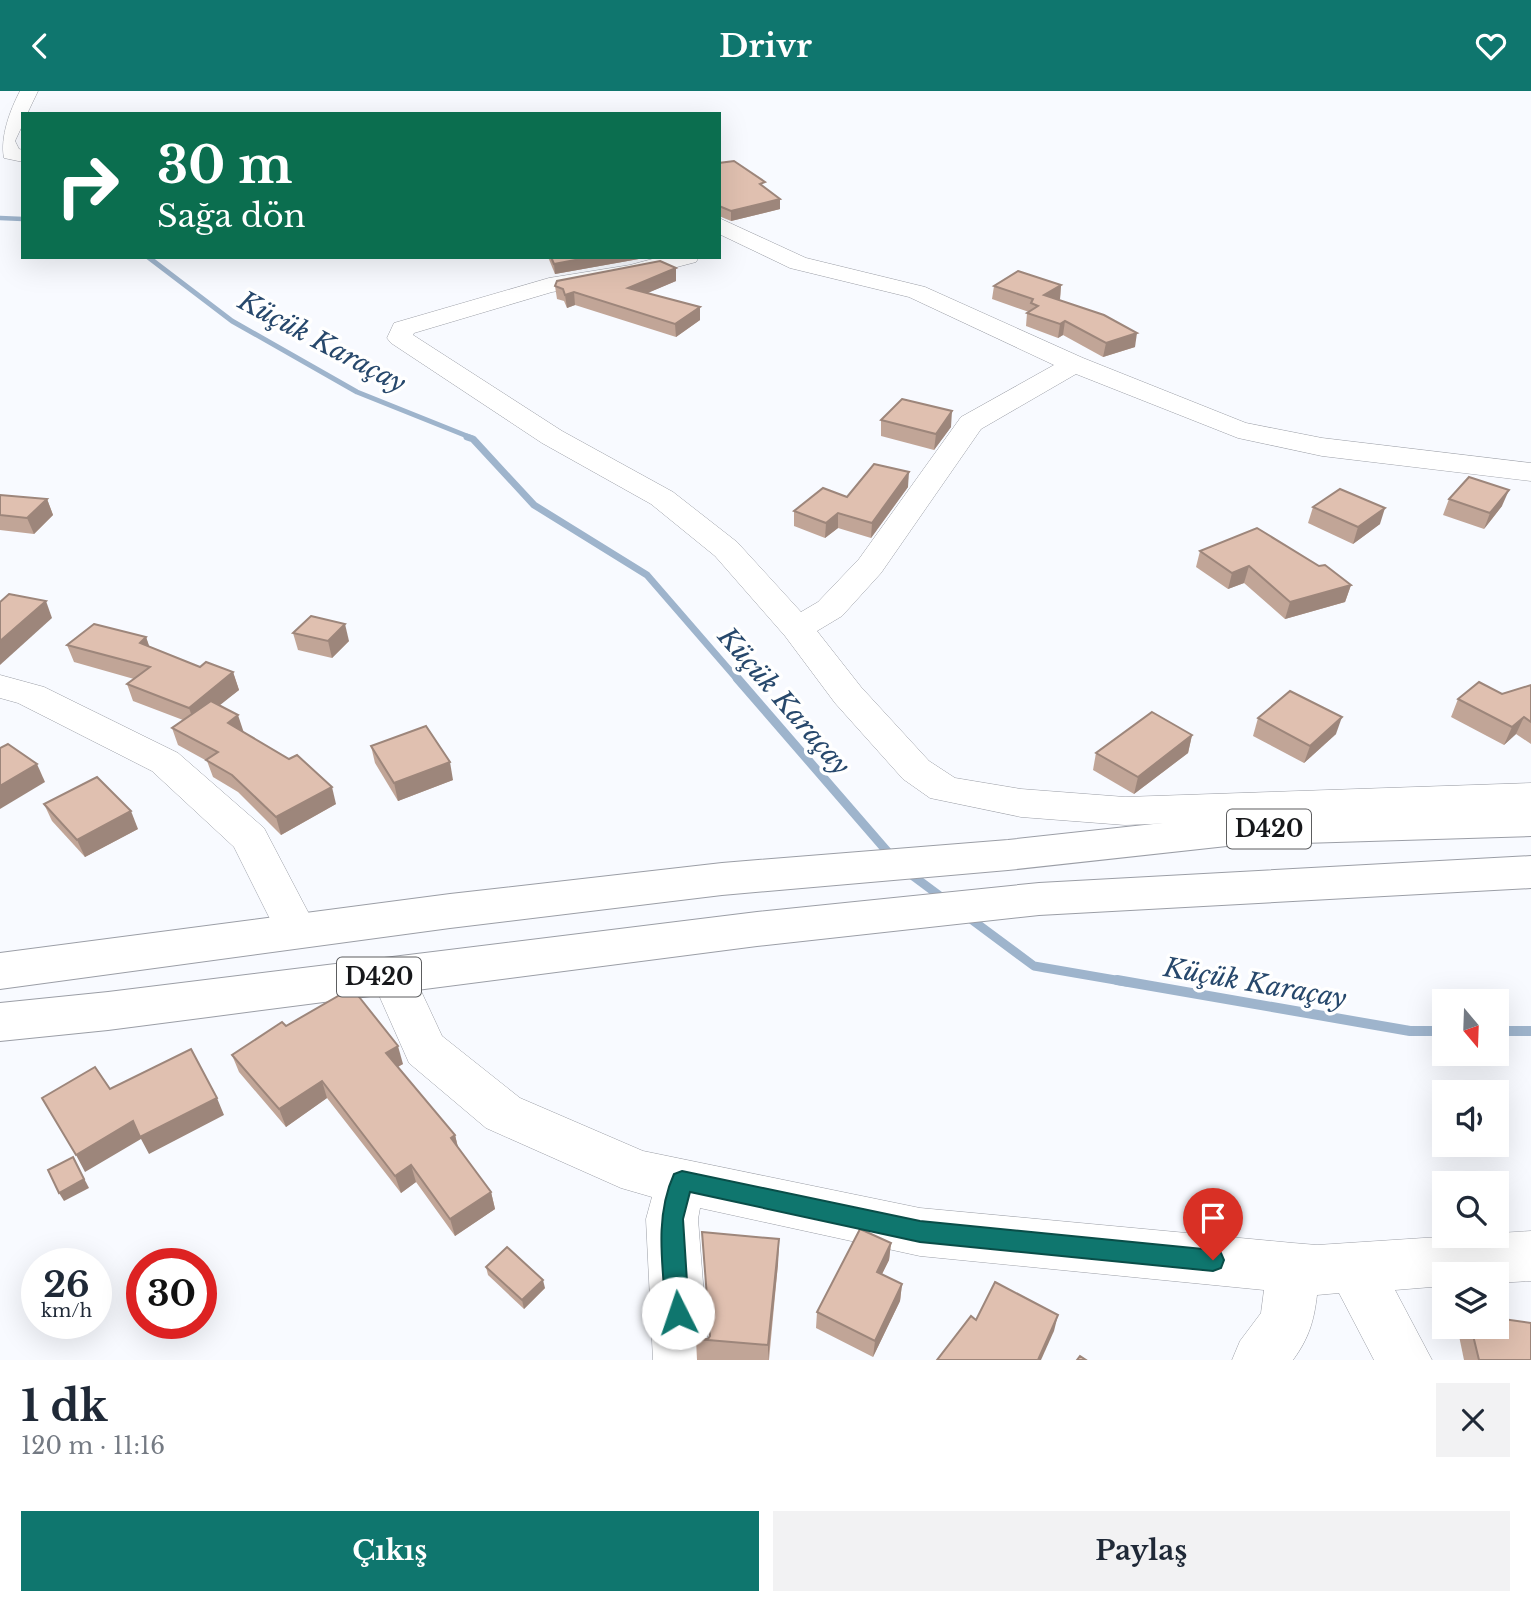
<!DOCTYPE html>
<html lang="tr">
<head>
<meta charset="utf-8">
<style>
	:root { --surface:#fff; --page:#f2f2f3; --text:#1f2937; --muted:#747a83; --accent:#0f766e }
	body { margin:0; font-family:"Libre Baskerville",serif; background:var(--page); color:var(--text); height:100vh; display:flex; flex-direction:column; font-size:26px; white-space:nowrap }
	* { box-sizing:border-box; margin:0 }
	p { font-size:23px; color:var(--muted) }
	.icon { flex:none; width:38px; height:38px; fill:none; stroke:currentColor; stroke-width:2; stroke-linecap:round; stroke-linejoin:round }
	.map { position:relative; height:1269px; overflow:hidden }
	.panel { display:flex; flex-direction:column; background:var(--surface); flex:1 }
	.panel>* { flex:none }
	.guide { position:absolute; left:21px; top:21px; width:700px; height:147px; border-radius:0px; box-shadow:0 7px 28px #0002; background:#0b6e4f; color:#fff; overflow:hidden }
	.needle { width:46px; rotate:161deg }
	.fabs { position:absolute; left:1432px; top:898px; display:grid; gap:14px }
	.fabs a { display:grid; place-items:center; width:77px; height:77px; border-radius:0px; background:var(--surface); box-shadow:0 7px 28px #0002; font-size:35px }
	.speed { position:absolute; left:21px; top:1157px; display:flex; gap:14px; font-size:35px; font-weight:700; text-align:center }
	.speed>* { display:grid; place-content:center; width:91px; height:91px; border-radius:50%; background:var(--surface); box-shadow:0 7px 28px #0002; line-height:1 }
	.speed small { font-size:18px; font-weight:400 }
	.speed .limit { border:10px solid #d22; background:#fff; color:#111 }
	.pin { position:absolute; display:grid; place-items:center; width:60px; height:60px; color:#fff; margin:-72px -30px; border-radius:50% 50% 50% 0; rotate:-45deg; box-shadow:0 0 7px #0007 }
	.pin .icon { rotate:45deg }
	.me { position:absolute; width:77px; margin:-38px; rotate:356deg; stroke-linejoin:round; filter:drop-shadow(0 0 5px #0008) }
	.turn { display:flex; align-items:center; gap:24px; height:147px; padding:0 21px; font-size:32px }
	.turn .icon { width:91px; height:91px; stroke-width:2.5 }
	.turn b { display:block; font-size:49px; line-height:60px }
	.round { display:grid; place-items:center; flex:none; width:74px; height:74px; border-radius:0px; background:var(--page) }
	.overview { display:flex; align-items:center; justify-content:space-between; height:119px; padding:0 21px }
	h1 { font-size:42px; font-weight:700; line-height:52px }
	.cta { display:flex; gap:14px; margin-top:auto; padding:14px 21px }
	.cta a { flex:1; height:80px; border-radius:0px; background:var(--accent); color:#fff; font-size:28px; font-weight:700; line-height:80px; text-align:center }
	.cta a+a { background:var(--page); color:var(--text) }
	header { display:flex; justify-content:space-between; align-items:center; height:91px; padding:0 21px; background:var(--accent); color:#fff; font-size:32px; font-weight:700 }
	.map>svg:first-child { display:block }
</style>
</head>
<body>
<header><svg class="icon" aria-label="back" viewBox="0 0 24 24"><path d="M15 5l-7 7 7 7"/></svg>Drivr<svg class="icon" aria-label="heart" viewBox="0 0 24 24"><path d="M12 20l-8-8c-3-5 5-10 8-4 3-6 11-1 8 4z"/></svg></header>
<div class="map">
<svg width="1531" height="1269" viewBox="0 0 1531 1269">
	<rect width="100%" height="100%" fill="#f8faff"/>
	<g fill="none" stroke-linecap="round" stroke-linejoin="round">
		<path stroke="#9eb4cc" stroke-width="4.5" d="M 0,127 L 23,128"/>
		<path stroke="#9eb4cc" stroke-width="5" d="M 148,166 L 232,230 L 357,301 L 472,347"/>
		<path stroke="#9eb4cc" stroke-width="7" d="M 467,346 L 473,348 L 534,414 L 647,484 L 738,589"/>
		<g stroke="#9eb4cc" stroke-width="9">
			<path d="M 737,587 L 892,766"/>
			<path d="M 909,782 L 944,808"/>
			<path d="M 968,826 L 1034,875 L 1127,891"/>
		</g>
		<g stroke="#9eb4cc" stroke-width="10">
			<path d="M 1117,889 L 1410,940 L 1444,940"/>
			<path d="M 1496,940 L 1531,940"/>
		</g>
		<defs>
			<g id="minor">
				<path d="M 20,0 L 38,0 L 27,23 L 23,23 L 23,33 L 15,50 L 19,58 L 23,59 L 23,71 L 4,67 C 0,46 10,19 20,0 Z"/>
				<path d="M 719,127 L 806,167 L 925,196 L 1083,267 L 1246,332 L 1322,347 L 1531,372 L 1531,390 L 1322,365 L 1238,347 L 1076,283 L 981,338 L 881,482 L 842,525 L 817,540 L 861,596 L 929,670 L 955,687 L 1021,698 L 1125,706 L 1531,692 L 1531,718 L 1125,734 L 1021,726 L 930,707 L 903,688 L 835,612 L 785,545 L 715,465 L 651,413 L 542,352 L 391,252 L 387,247 L 394,232 L 549,187 L 630,174 L 660,166 L 699,166 L 696,171 L 631,188 L 552,201 L 414,242 L 413,244 L 562,340 L 673,401 L 737,451 L 801,521 L 818,511 L 859,468 L 961,326 L 1054,274 L 909,206 L 790,177 L 719,143 Z"/>
				<path d="M 0,584 L 44,596 L 178,662 L 264,737 L 318,840 L 312,852 L 297,856 L 282,852 L 234,756 L 152,680 L 18,612 L 0,607 Z"/>
				<path d="M 392,867 L 408,872 L 442,945 L 520,1007 L 643,1060 L 920,1117 L 1293,1152 L 1317,1154 L 1531,1140 L 1531,1190 L 1496,1192 L 1496,1183 L 1444,1183 L 1444,1195 L 1395,1199 L 1432,1269 L 1374,1269 L 1339,1202 L 1317,1204 C 1314,1230 1309,1247 1293,1269 L 1232,1269 L 1240,1250 L 1261,1222 L 1264,1199 L 920,1165 L 700,1117 L 698,1128 L 709,1269 L 653,1269 L 646,1128 L 652,1106 L 621,1097 L 486,1037 L 409,972 L 370,884 L 376,872 Z"/>
			</g>
			<g id="highway">
				<path d="M 1531,715 L 1531,745 L 1236,754 L 1008,779 L 722,804 L 450,837 L 0,898 L 0,862 L 450,803 L 722,772 L 1008,749 L 1236,724 Z"/>
				<path d="M 1531,765 L 1531,797 L 1039,824 L 757,855 L 108,939 L 0,950 L 0,912 L 108,901 L 757,821 L 1039,792 Z"/>
			</g>
		</defs>
		<use href="#minor" stroke="#9b9ea6" stroke-width="1"/>
		<use href="#highway" stroke="#9b9ea6" stroke-width="2"/>
		<use href="#minor" fill="#fff" fill-rule="evenodd"/>
		<use href="#highway" fill="#fff" fill-rule="evenodd"/>
	</g>
	<g fill="#c1a597">
		<path d="M 719,72 L 765,97 L 780,108 L 780,118 L 731,130 L 719,125 Z"/>
		<path d="M 548,166 L 650,166 L 555,183 Z"/>
		<path d="M 676,190 L 647,202 L 700,229 L 676,246 L 575,214 L 567,217 L 564,210 L 557,208 L 555,195 Z"/>
		<path d="M 1061,194 L 1060,208 L 1058,209 L 1135,256 L 1103,266 L 1063,244 L 1058,247 L 1026,235 L 1027,222 L 1029,221 L 992,208 L 994,195 Z"/>
		<path d="M 881,329 L 951,336 L 934,359 L 881,345 Z"/>
		<path d="M 908,396 L 871,447 L 838,437 L 825,447 L 794,435 L 794,420 L 847,406 Z"/>
		<path d="M 0,404 L 47,408 L 53,424 L 34,443 L 0,439 Z"/>
		<path d="M 1449,408 L 1502,415 L 1484,438 L 1443,424 Z"/>
		<path d="M 1313,416 L 1380,433 L 1353,453 L 1308,432 Z"/>
		<path d="M 1200,460 L 1319,475 L 1351,494 L 1345,511 L 1285,528 L 1244,492 L 1228,498 L 1196,476 Z"/>
		<path d="M 293,542 L 349,550 L 332,567 L 298,559 Z"/>
		<path d="M 146,546 L 149,556 L 200,576 L 233,581 L 239,599 L 219,614 L 243,641 L 336,713 L 281,744 L 238,701 L 213,686 L 207,670 L 178,654 L 172,637 L 183,629 L 133,610 L 127,593 L 134,588 L 74,571 L 67,554 Z"/>
		<path d="M 1531,594 L 1531,653 L 1516,643 L 1504,654 L 1451,626 L 1458,608 L 1502,603 Z"/>
		<path d="M 1258,627 L 1336,643 L 1304,672 L 1253,645 Z"/>
		<path d="M 1192,644 L 1188,662 L 1134,703 L 1093,679 L 1096,662 Z"/>
		<path d="M 371,655 L 453,689 L 398,710 L 375,672 Z"/>
		<path d="M 44,713 L 138,738 L 85,766 L 52,730 Z"/>
		<path d="M 286,935 L 403,973 L 398,976 L 455,1044 L 458,1056 L 491,1101 L 495,1118 L 455,1145 L 416,1091 L 401,1102 L 327,1007 L 286,1036 L 239,981 L 232,964 Z"/>
		<path d="M 702,1141 L 779,1148 L 778,1173 L 769,1269 L 697,1269 L 696,1248 L 708,1248 L 710,1246 Z"/>
		<path d="M 891,1152 L 889,1169 L 882,1183 L 902,1193 L 900,1210 L 873,1266 L 816,1237 L 817,1221 Z"/>
		<path d="M 486,1176 L 545,1197 L 524,1218 L 488,1184 Z"/>
		<path d="M 1460,1236 L 1496,1236 L 1531,1269 L 1464,1269 L 1458,1240 Z"/>
	</g>
	<g fill="#9d867b">
		<path d="M 780,108 L 780,118 L 731,130 L 731,120 Z"/>
		<path d="M 591,166 L 650,166 L 555,183 L 554,173 Z"/>
		<path d="M 676,177 L 676,190 L 629,210 L 628,197 Z"/>
		<path d="M 1061,194 L 1060,208 L 1042,218 L 1044,204 Z"/>
		<path d="M 574,201 L 575,214 L 567,217 L 565,204 Z"/>
		<path d="M 700,216 L 700,229 L 676,246 L 675,233 Z"/>
		<path d="M 1065,230 L 1063,244 L 1058,247 L 1060,233 Z"/>
		<path d="M 1137,242 L 1135,256 L 1103,266 L 1106,252 Z"/>
		<path d="M 952,320 L 951,336 L 934,359 L 936,343 Z"/>
		<path d="M 909,381 L 908,396 L 871,447 L 872,432 Z"/>
		<path d="M 1509,399 L 1502,415 L 1484,438 L 1490,422 Z"/>
		<path d="M 47,408 L 53,424 L 34,443 L 27,427 Z"/>
		<path d="M 1385,417 L 1380,433 L 1353,453 L 1358,436 Z"/>
		<path d="M 838,422 L 838,437 L 825,447 L 826,432 Z"/>
		<path d="M 1249,475 L 1244,492 L 1228,498 L 1232,482 Z"/>
		<path d="M 1351,494 L 1345,511 L 1285,528 L 1290,511 Z"/>
		<path d="M 46,510 L 52,527 L 0,574 L 0,550 Z"/>
		<path d="M 345,533 L 349,550 L 332,567 L 328,550 Z"/>
		<path d="M 146,546 L 152,563 L 140,552 Z"/>
		<path d="M 233,581 L 239,599 L 195,634 L 189,617 Z"/>
		<path d="M 238,624 L 244,642 L 228,632 Z"/>
		<path d="M 1342,626 L 1336,643 L 1304,672 L 1310,655 Z"/>
		<path d="M 1524,626 L 1516,643 L 1504,654 L 1512,636 Z"/>
		<path d="M 1192,644 L 1188,662 L 1134,703 L 1138,686 Z"/>
		<path d="M 450,671 L 453,689 L 398,710 L 394,692 Z"/>
		<path d="M 37,673 L 45,691 L 0,718 L 0,695 Z"/>
		<path d="M 332,696 L 336,713 L 281,744 L 276,726 Z"/>
		<path d="M 131,720 L 138,738 L 85,766 L 77,749 Z"/>
		<path d="M 398,955 L 403,973 L 391,979 L 386,962 Z"/>
		<path d="M 322,990 L 327,1007 L 286,1036 L 279,1018 Z"/>
		<path d="M 217,1007 L 224,1024 L 149,1063 L 141,1048 L 85,1081 L 76,1064 L 133,1030 Z"/>
		<path d="M 455,1044 L 459,1061 L 451,1047 Z"/>
		<path d="M 73,1066 L 89,1097 L 64,1110 L 59,1102 Z"/>
		<path d="M 411,1074 L 416,1091 L 401,1102 L 395,1085 Z"/>
		<path d="M 491,1101 L 495,1118 L 455,1145 L 450,1128 Z"/>
		<path d="M 779,1148 L 778,1173 L 768,1269 L 768,1254 Z"/>
		<path d="M 891,1152 L 889,1169 L 875,1197 L 877,1181 Z"/>
		<path d="M 543,1189 L 545,1197 L 524,1218 L 522,1209 Z"/>
		<path d="M 902,1193 L 900,1210 L 873,1266 L 875,1250 Z"/>
		<path d="M 1058,1224 L 1054,1240 L 1041,1269 L 1038,1269 Z"/>
	</g>
	<g fill="#e0c0b0" stroke="#9d867b" stroke-width="2">
		<path d="M 734,70 L 765,91 L 760,93 L 780,108 L 731,120 L 719,115 L 719,72 Z"/>
		<path d="M 551,166 L 591,166 L 554,173 Z"/>
		<path d="M 660,170 L 676,177 L 628,197 L 700,216 L 675,233 L 574,201 L 565,204 L 563,198 L 555,195 L 557,190 Z"/>
		<path d="M 1018,180 L 1061,194 L 1044,204 L 1104,224 L 1137,242 L 1106,252 L 1065,230 L 1060,233 L 1027,222 L 1038,215 L 1031,212 L 1033,208 L 994,195 Z"/>
		<path d="M 902,308 L 952,320 L 936,343 L 881,329 Z"/>
		<path d="M 874,373 L 909,381 L 872,432 L 838,422 L 826,432 L 794,420 L 823,397 L 847,406 Z"/>
		<path d="M 1469,386 L 1509,399 L 1490,422 L 1449,408 Z"/>
		<path d="M 1340,398 L 1385,417 L 1358,436 L 1313,416 Z"/>
		<path d="M 0,404 L 47,408 L 27,427 L 0,424 Z"/>
		<path d="M 1257,437 L 1319,475 L 1325,474 L 1351,494 L 1290,511 L 1249,475 L 1232,482 L 1200,460 Z"/>
		<path d="M 9,503 L 46,510 L 0,550 L 0,511 Z"/>
		<path d="M 311,525 L 345,533 L 328,550 L 293,542 Z"/>
		<path d="M 94,533 L 146,546 L 140,552 L 200,576 L 206,571 L 233,581 L 189,617 L 127,593 L 150,576 L 67,554 Z"/>
		<path d="M 1479,591 L 1502,603 L 1531,594 L 1531,631 L 1524,626 L 1512,636 L 1458,608 Z"/>
		<path d="M 1290,600 L 1342,626 L 1310,655 L 1258,627 Z"/>
		<path d="M 211,610 L 238,624 L 228,632 L 289,668 L 297,664 L 332,696 L 276,726 L 232,684 L 206,669 L 218,661 L 172,637 Z"/>
		<path d="M 1152,621 L 1192,644 L 1138,686 L 1096,662 Z"/>
		<path d="M 426,635 L 450,671 L 394,692 L 371,655 Z"/>
		<path d="M 8,653 L 37,673 L 0,695 L 0,657 Z"/>
		<path d="M 97,686 L 131,720 L 77,749 L 44,713 Z"/>
		<path d="M 352,897 L 398,955 L 386,962 L 455,1044 L 451,1047 L 491,1101 L 450,1128 L 411,1074 L 395,1085 L 322,990 L 279,1018 L 232,964 L 282,931 L 286,935 Z"/>
		<path d="M 191,958 L 217,1007 L 140,1046 L 133,1030 L 76,1064 L 42,1007 L 95,976 L 110,998 Z"/>
		<path d="M 73,1066 L 84,1088 L 59,1102 L 48,1079 Z"/>
		<path d="M 860,1138 L 891,1152 L 877,1181 L 902,1193 L 875,1250 L 817,1221 Z"/>
		<path d="M 702,1141 L 779,1148 L 768,1254 L 696,1248 L 708,1248 L 710,1245 Z"/>
		<path d="M 507,1156 L 543,1189 L 522,1209 L 486,1176 Z"/>
		<path d="M 995,1191 L 1058,1224 L 1038,1269 L 937,1269 L 971,1225 L 976,1229 Z"/>
		<path d="M 1496,1227 L 1531,1232 L 1531,1269 L 1479,1269 L 1471,1236 L 1496,1236 Z"/>
		<path d="M 1080,1265 L 1086,1269 L 1077,1269 Z"/>
	</g>
	<path fill="#0f766e" stroke="#0a4d48" stroke-width="2" d="M 682,1080 L 920,1130 L 1213,1159 L 1221,1162 L 1224,1169 L 1221,1177 L 1213,1180 L 920,1151 L 690,1101 L 683,1128 L 689,1222 L 686,1230 L 678,1233 L 669,1230 L 666,1222 C 663,1175 654,1127 674,1083 Z"/>
	<g text-anchor="middle" dominant-baseline="central" stroke-width="7" stroke-linejoin="round" paint-order="stroke">
		<g fill="#fff" stroke="#5c5d5f" stroke-width="2">
			<rect x="1227" y="718.5" width="84" height="39" rx="5"/>
			<rect x="337" y="866.5" width="84" height="39" rx="5"/>
		</g>
		<g font-size="23" font-weight="bold" fill="#16171a">
			<text x="1269" y="738">D420</text>
			<text x="379" y="886">D420</text>
		</g>
		<g font-size="26" font-style="italic" fill="#27486c" stroke="#fff">
			<text transform="translate(322 251) rotate(28)">Küçük Karaçay</text>
			<text transform="translate(784 610) rotate(49)">Küçük Karaçay</text>
			<text transform="translate(1255 892) rotate(10)">Küçük Karaçay</text>
		</g>
	</g>
</svg>
<div class="fabs">
<a><svg class="needle" viewBox="-14 -14 28 28"><path d="M0-13l5 13h-10z" fill="#e53935"/><path d="M0 13l5-13h-10z" fill="#747a83"/></svg></a>
<a><svg class="icon" aria-label="sound" viewBox="0 0 24 24"><path d="M4 9h4l5-4v14l-5-4H4zM17 9q2 3 0 6"/></svg></a>
<a><svg class="icon" aria-label="search" viewBox="0 0 24 24"><circle cx="10" cy="10" r="6"/><path d="M15 15l6 6"/></svg></a>
<a><svg class="icon" aria-label="layers" viewBox="0 0 24 24"><path d="M12 4l9 5-9 5-9-5zM3 14l9 5 9-5"/></svg></a>
</div>
<div class="speed"><div>26<small>km/h</small></div><div class="limit">30</div></div>
<div class="pin" style="left:1213px;top:1169px;background:#d93025"><svg class="icon" aria-label="arrive" viewBox="0 0 24 24"><path d="M6 21V4h12l-3 4 3 4H6"/></svg></div>
<svg class="me" style="left:678px;top:1222px" viewBox="-20 -20 40 40"><circle r="19" fill="#fff"/><path d="M0-13L10 11 0 6-10 11z" fill="#0f766e"/></svg>
<div class="guide">
<div class="turn"><svg class="icon" aria-label="right" viewBox="0 0 24 24"><path d="M7 20v-9h11M14 6l5 5-5 5"/></svg><div><b>30 m</b>Sağa dön</div></div>
</div>
</div>
<section class="panel">
<div class="overview"><div><h1>1 dk</h1><p>120 m · 11:16</p></div><a class="round"><svg class="icon" aria-label="close" viewBox="0 0 24 24"><path d="M6 6l12 12M18 6L6 18"/></svg></a></div>
<div class="cta"><a>Çıkış</a><a>Paylaş</a></div>
</section>
</body>
</html>
